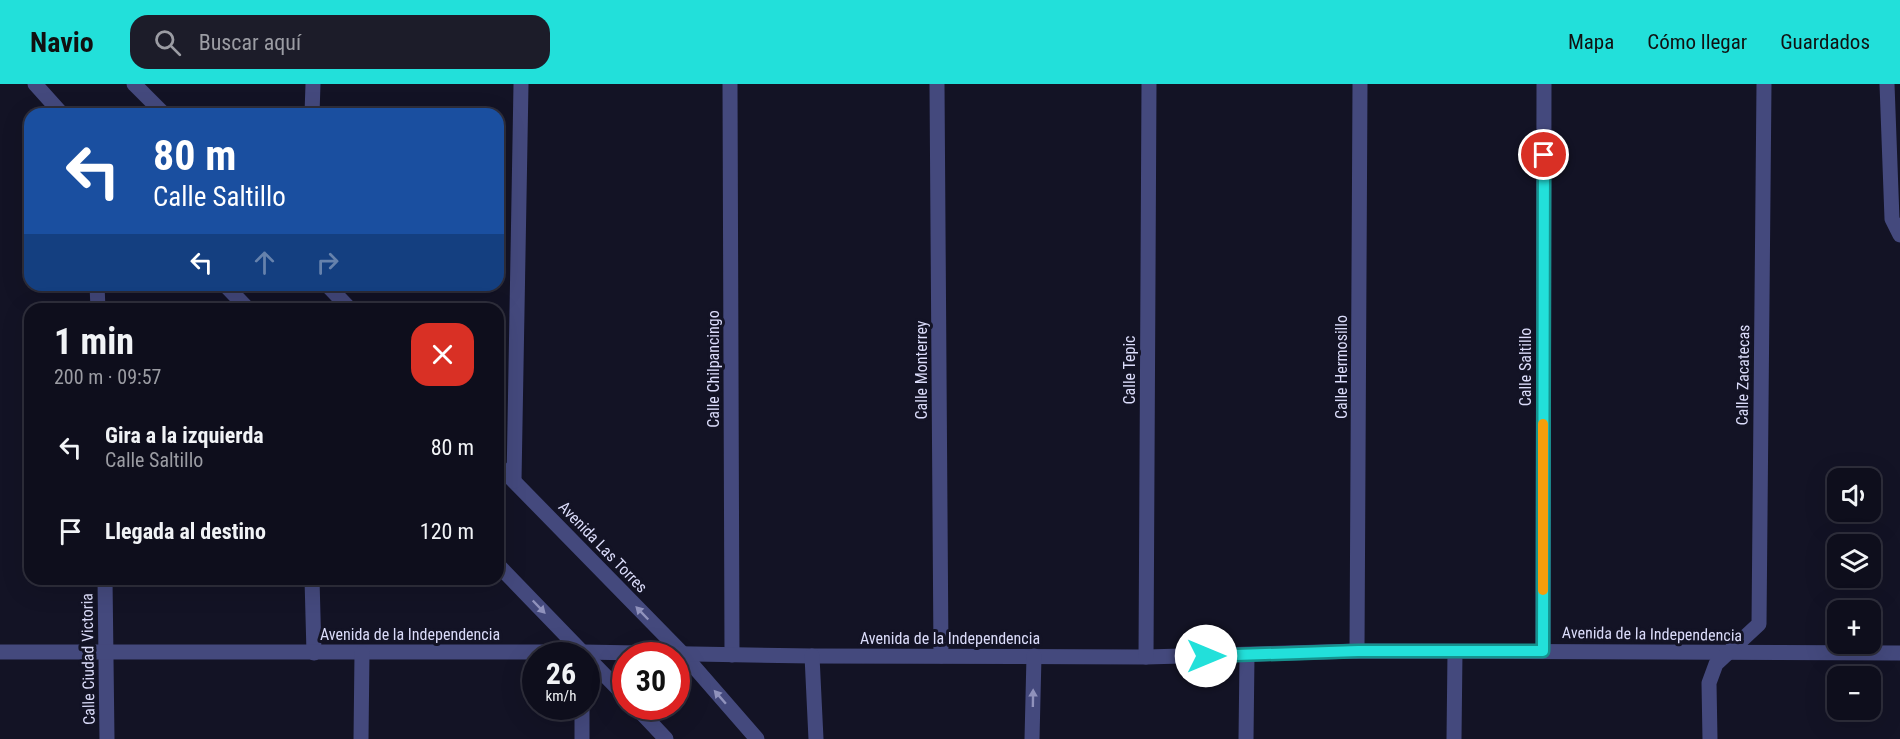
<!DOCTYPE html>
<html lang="es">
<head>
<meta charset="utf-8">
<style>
	:root { --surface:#0e0e1c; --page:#1c1c29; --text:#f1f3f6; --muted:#9b9ca3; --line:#2e2e3b; --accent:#22e0da }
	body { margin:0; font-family:"Roboto Condensed",sans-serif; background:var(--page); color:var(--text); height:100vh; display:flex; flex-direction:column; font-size:22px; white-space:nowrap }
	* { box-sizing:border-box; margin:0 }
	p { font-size:20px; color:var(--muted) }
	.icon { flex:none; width:33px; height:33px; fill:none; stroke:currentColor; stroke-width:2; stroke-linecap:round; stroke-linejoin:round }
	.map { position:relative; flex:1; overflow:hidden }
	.details { position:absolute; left:24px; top:219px; width:480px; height:282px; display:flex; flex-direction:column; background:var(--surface); border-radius:18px; box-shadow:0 6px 24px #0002,0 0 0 2px var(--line) }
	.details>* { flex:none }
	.hud { position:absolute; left:24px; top:24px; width:480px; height:183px; border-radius:18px; box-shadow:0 6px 24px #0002,0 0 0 2px var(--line); background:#1a4fa0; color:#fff; overflow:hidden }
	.fabs { position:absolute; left:1827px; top:384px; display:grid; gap:12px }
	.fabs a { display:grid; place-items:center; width:54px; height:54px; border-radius:12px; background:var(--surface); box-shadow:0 6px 24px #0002,0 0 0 2px var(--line); font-size:30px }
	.speed { position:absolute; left:522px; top:558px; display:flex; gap:12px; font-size:30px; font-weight:700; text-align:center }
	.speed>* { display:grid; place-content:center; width:78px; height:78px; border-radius:50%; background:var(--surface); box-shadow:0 6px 24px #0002,0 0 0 2px var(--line); line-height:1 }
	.speed small { font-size:15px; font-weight:400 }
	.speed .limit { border:9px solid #d22; background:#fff; color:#111 }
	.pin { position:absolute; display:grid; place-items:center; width:51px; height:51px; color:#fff; margin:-26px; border:3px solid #fff; border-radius:50%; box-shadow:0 2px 6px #0007 }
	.me { position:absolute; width:66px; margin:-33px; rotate:90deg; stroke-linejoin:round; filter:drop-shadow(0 0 4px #0008) }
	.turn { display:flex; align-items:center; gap:21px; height:126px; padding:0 30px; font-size:27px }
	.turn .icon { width:78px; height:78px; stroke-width:2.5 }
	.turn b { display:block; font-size:42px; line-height:51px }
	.lanes { display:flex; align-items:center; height:57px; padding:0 30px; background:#0003; justify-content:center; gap:30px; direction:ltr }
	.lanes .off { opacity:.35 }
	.round { display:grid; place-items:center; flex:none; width:63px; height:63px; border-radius:18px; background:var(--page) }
	.headline { display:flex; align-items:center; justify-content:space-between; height:102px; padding:0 30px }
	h1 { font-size:36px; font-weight:700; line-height:45px }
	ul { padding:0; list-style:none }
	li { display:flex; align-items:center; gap:18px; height:84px; padding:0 30px }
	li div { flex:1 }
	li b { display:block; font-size:22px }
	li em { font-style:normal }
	header { display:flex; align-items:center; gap:36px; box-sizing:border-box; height:84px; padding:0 30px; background:var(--accent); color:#111 }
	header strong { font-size:28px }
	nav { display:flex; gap:33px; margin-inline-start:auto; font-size:21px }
	.search { width:420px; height:54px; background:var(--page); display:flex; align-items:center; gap:15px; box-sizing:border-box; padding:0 21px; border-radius:18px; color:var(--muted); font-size:22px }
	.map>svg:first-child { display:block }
</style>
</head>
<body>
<header>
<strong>Navio</strong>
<div class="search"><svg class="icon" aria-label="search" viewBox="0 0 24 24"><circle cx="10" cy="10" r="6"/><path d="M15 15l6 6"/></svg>Buscar aquí</div>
<nav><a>Mapa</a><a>Cómo llegar</a><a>Guardados</a></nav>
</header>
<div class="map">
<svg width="1900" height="655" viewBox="0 0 1900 655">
	<rect width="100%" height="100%" fill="#131325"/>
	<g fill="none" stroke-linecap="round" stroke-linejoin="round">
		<g stroke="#44497d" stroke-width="15">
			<path d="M 35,0 L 62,30"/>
			<path d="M 134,0 L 164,30"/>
			<path d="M 730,0 L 732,571"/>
			<path d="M 937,0 L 941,572"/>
			<path d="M 1887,0 L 1892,135 L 1900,151"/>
			<path d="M 312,30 L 313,0"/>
			<path d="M 97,201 L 98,225"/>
			<path d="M 225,201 L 248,225"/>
			<path d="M 327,201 L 350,225"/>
			<path d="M 498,381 L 683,570 L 757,655"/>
			<path d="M 514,397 L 521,0"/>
			<path d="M 498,481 L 586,572"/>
			<path d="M 105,495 L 107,655"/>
			<path d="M 312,495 L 314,569"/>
			<path d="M 1357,567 L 1360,0"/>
			<path d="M 1543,567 L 1544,0"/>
			<path d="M 0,568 L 583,568 L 812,572 L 1146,573 L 1357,567 L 1900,569"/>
			<path d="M 586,572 L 626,613"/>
			<path d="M 812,572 L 816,655"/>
			<path d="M 1146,573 L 1149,0"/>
			<path d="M 635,622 L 666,655"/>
			<path d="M 361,655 L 362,569"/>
			<path d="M 582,655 L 582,622"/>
			<path d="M 1032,655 L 1034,572"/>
			<path d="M 1246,655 L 1247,572"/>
			<path d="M 1454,655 L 1455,568"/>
			<path d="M 1710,655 L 1709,599 L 1716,580 L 1759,540 L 1764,0"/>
		</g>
	</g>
	<defs><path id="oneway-solid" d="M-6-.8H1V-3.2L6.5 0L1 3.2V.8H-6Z" transform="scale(1.5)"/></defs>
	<g fill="#9092bc">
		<use href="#oneway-solid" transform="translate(539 523) rotate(46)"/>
		<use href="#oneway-solid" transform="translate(642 529) rotate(-134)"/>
		<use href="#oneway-solid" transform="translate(720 613) rotate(-131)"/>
		<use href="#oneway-solid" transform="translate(1033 614) rotate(-89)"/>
	</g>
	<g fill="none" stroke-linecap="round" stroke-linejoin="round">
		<defs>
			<path id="route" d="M 1206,572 L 1358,567 L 1543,567 L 1544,71"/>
		</defs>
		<use href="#route" stroke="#16928e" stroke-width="15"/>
		<use href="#route" stroke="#22e0da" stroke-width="10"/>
		<path stroke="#f59e0b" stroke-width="10" d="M 1543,506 L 1543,340"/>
	</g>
	<g text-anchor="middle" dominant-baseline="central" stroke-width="6" stroke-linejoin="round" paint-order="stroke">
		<g font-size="16" fill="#dbdcfa" stroke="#131325">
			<text transform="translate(1341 283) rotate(-90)">Calle Hermosillo</text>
			<text transform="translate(1525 283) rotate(-90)">Calle Saltillo</text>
			<text transform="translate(713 285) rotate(-90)">Calle Chilpancingo</text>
			<text transform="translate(921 286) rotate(-90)">Calle Monterrey</text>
			<text transform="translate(1129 286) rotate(-90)">Calle Tepic</text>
			<text transform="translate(1743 291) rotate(-89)">Calle Zacatecas</text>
			<text transform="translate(603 463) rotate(46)">Avenida Las Torres</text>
			<text x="410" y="550">Avenida de la Independencia</text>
			<text transform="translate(1652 550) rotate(1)">Avenida de la Independencia</text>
			<text x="950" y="554">Avenida de la Independencia</text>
			<text transform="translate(88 575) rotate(-91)">Calle Ciudad Victoria</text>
		</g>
	</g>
</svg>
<div class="fabs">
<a><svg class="icon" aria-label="sound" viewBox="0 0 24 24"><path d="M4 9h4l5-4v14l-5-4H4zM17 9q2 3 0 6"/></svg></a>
<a><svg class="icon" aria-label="layers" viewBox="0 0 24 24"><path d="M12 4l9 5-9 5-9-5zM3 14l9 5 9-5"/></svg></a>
<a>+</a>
<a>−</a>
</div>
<div class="speed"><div>26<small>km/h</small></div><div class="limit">30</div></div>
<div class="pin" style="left:1544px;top:71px;background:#d93025"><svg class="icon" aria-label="arrive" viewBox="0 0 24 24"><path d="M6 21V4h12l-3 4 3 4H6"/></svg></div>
<svg class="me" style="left:1206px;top:572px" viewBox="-20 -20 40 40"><circle r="19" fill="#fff"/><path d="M0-13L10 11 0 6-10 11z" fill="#22e0da"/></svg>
<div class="hud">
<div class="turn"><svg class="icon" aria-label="left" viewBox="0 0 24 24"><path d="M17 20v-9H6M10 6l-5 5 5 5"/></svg><div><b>80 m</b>Calle Saltillo</div></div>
<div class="lanes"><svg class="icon" aria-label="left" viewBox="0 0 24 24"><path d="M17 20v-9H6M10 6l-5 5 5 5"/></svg><svg class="icon off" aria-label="ahead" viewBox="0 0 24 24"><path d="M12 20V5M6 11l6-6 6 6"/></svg><svg class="icon off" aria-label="right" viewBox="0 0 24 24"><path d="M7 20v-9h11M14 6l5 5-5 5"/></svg></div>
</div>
<section class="details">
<div class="headline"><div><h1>1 min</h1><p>200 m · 09:57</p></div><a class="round" style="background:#d93025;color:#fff"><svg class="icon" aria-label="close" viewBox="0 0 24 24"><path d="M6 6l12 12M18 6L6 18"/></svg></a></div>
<ul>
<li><svg class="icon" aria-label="left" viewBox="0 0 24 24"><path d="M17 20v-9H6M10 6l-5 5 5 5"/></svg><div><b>Gira a la izquierda</b><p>Calle Saltillo</p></div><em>80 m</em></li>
<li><svg class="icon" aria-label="arrive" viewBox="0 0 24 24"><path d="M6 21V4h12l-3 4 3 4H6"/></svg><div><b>Llegada al destino</b></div><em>120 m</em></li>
</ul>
</section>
</div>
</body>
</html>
